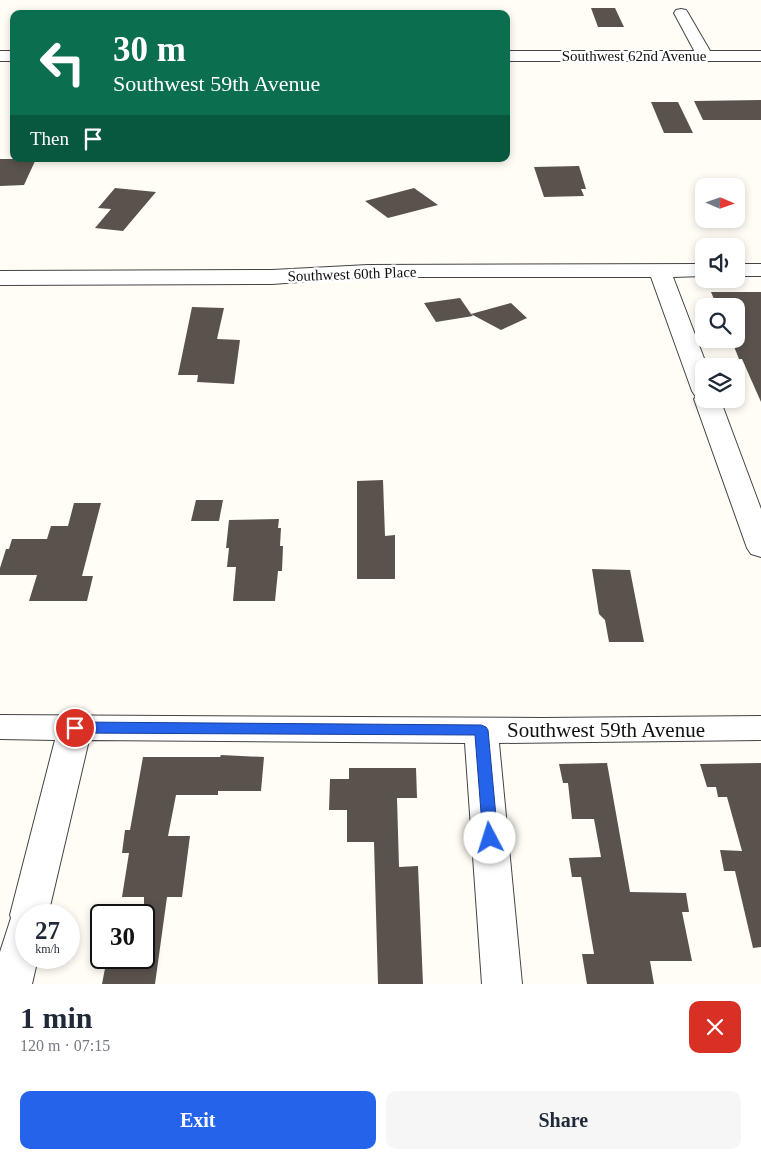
<!DOCTYPE html>
<html lang="en">
<head>
<meta charset="utf-8">
<style>
	:root { --surface:#fff; --page:#f6f6f7; --text:#1f2937; --muted:#747a83; --accent:#2563eb }
	body { margin:0; font-family:Georgia,serif; background:var(--page); color:var(--text); height:100vh; display:flex; flex-direction:column; font-size:19px; white-space:nowrap }
	* { box-sizing:border-box; margin:0 }
	p { font-size:16px; color:var(--muted) }
	.icon { flex:none; width:28px; height:28px; fill:none; stroke:currentColor; stroke-width:2; stroke-linecap:round; stroke-linejoin:round }
	.map { position:relative; height:984px; overflow:hidden }
	.side { display:flex; flex-direction:column; background:var(--surface); flex:1 }
	.side>* { flex:none }
	.guide { position:absolute; left:10px; top:10px; width:500px; height:152px; border-radius:10px; box-shadow:0 2px 8px #0003; background:#0b6e4f; color:#fff; overflow:hidden }
	.needle { width:32px; rotate:92deg }
	.controls { position:absolute; left:695px; top:178px; display:grid; gap:10px }
	.controls a { display:grid; place-items:center; width:50px; height:50px; border-radius:10px; background:var(--surface); box-shadow:0 2px 8px #0003; font-size:25px }
	.speed { position:absolute; left:15px; top:904px; display:flex; gap:10px; font-size:25px; font-weight:700; text-align:center }
	.speed>* { display:grid; place-content:center; width:65px; height:65px; border-radius:50%; background:var(--surface); box-shadow:0 2px 8px #0003; line-height:1 }
	.speed small { font-size:12px; font-weight:400 }
	.speed .limit { border:2px solid #111; border-radius:8px; background:#fff; color:#111 }
	.pin { position:absolute; display:grid; place-items:center; width:42px; height:42px; color:#fff; margin:-21px; border:2px solid #fff; border-radius:50%; box-shadow:0 1px 5px #0007 }
	.me { position:absolute; width:55px; margin:-28px; rotate:355deg; stroke-linejoin:round; filter:drop-shadow(0 0 4px #0008) }
	.turn { display:flex; align-items:center; gap:18px; height:105px; padding:0 20px; font-size:22px }
	.turn .icon { width:65px; height:65px; stroke-width:2.5 }
	.turn b { display:block; font-size:35px; line-height:42px }
	.then { display:flex; align-items:center; height:48px; padding:0 20px; background:#0003; gap:10px; font-size:19px }
	.round { display:grid; place-items:center; flex:none; width:52px; height:52px; border-radius:10px; background:var(--page) }
	.overview { display:flex; align-items:center; justify-content:space-between; height:85px; padding:0 20px }
	h1 { font-size:30px; font-weight:600; line-height:38px }
	.primary-button { display:flex; gap:10px; margin-top:auto; padding:10px 20px }
	.primary-button a { flex:1; height:58px; border-radius:10px; background:var(--accent); color:#fff; font-size:20px; font-weight:600; line-height:58px; text-align:center }
	.primary-button a+a { background:var(--page); color:var(--text) }
	.map>svg:first-child { display:block }
</style>
</head>
<body>
<div class="map">
<svg width="761" height="984" viewBox="0 0 761 984">
	<rect width="100%" height="100%" fill="#fffdf5"/>
	<g fill="#5a524d">
		<path d="M 591,8 L 615,8 L 624,27 L 598,27 Z"/>
		<path d="M 761,100 L 761,120 L 703,120 L 694,101 Z"/>
		<path d="M 651,102 L 678,102 L 693,133 L 664,133 Z"/>
		<path d="M 0,159 L 36,159 L 24,185 L 0,186 Z"/>
		<path d="M 579,166 L 586,189 L 581,189 L 584,196 L 544,197 L 534,167 Z"/>
		<path d="M 115,188 L 156,192 L 123,231 L 95,228 L 111,209 L 98,208 Z"/>
		<path d="M 414,188 L 438,205 L 388,218 L 365,201 Z"/>
		<path d="M 711,292 L 761,292 L 761,402 L 742,359 L 739,359 L 731,339 L 736,339 L 736,306 L 717,306 Z"/>
		<path d="M 460,298 L 471,314 L 511,303 L 527,318 L 501,330 L 471,314 L 473,316 L 436,322 L 424,303 Z"/>
		<path d="M 192,307 L 224,308 L 217,339 L 240,340 L 234,384 L 197,382 L 198,375 L 178,375 Z"/>
		<path d="M 383,480 L 385,536 L 395,535 L 395,579 L 357,579 L 357,481 Z"/>
		<path d="M 196,500 L 223,500 L 219,521 L 191,521 Z"/>
		<path d="M 74,503 L 101,503 L 82,576 L 93,576 L 87,601 L 29,601 L 37,575 L 0,575 L 0,568 L 6,549 L 9,549 L 12,539 L 47,539 L 51,526 L 68,526 Z"/>
		<path d="M 279,519 L 278,528 L 281,528 L 280,546 L 283,546 L 282,571 L 278,571 L 275,601 L 233,601 L 236,567 L 227,567 L 229,548 L 226,548 L 229,520 Z"/>
		<path d="M 592,569 L 630,570 L 644,642 L 609,642 L 605,620 L 599,614 Z"/>
		<path d="M 221,755 L 264,757 L 261,791 L 218,791 L 218,795 L 176,795 L 168,836 L 190,836 L 182,897 L 167,897 L 155,984 L 102,984 L 107,958 L 144,958 L 144,897 L 122,897 L 129,853 L 122,853 L 125,830 L 130,830 L 143,757 L 220,757 Z"/>
		<path d="M 607,763 L 630,892 L 686,893 L 689,912 L 682,912 L 692,961 L 650,961 L 654,984 L 587,984 L 582,954 L 594,954 L 581,877 L 572,877 L 569,858 L 601,857 L 594,819 L 572,819 L 568,783 L 563,783 L 559,764 Z"/>
		<path d="M 761,763 L 761,947 L 753,948 L 735,871 L 724,871 L 720,850 L 742,851 L 727,797 L 718,797 L 716,787 L 707,787 L 700,764 Z"/>
		<path d="M 349,768 L 416,768 L 417,798 L 397,798 L 399,867 L 418,866 L 423,984 L 378,984 L 374,842 L 347,842 L 347,810 L 329,810 L 330,779 L 349,779 Z"/>
	</g>
	<g fill="none" stroke-linecap="round" stroke-linejoin="round">
		<defs>
			<g id="minor">
				<path d="M 681,9 L 686,10 L 688,13 L 713,56 L 711,59 L 699,59 L 697,56 L 674,13 L 676,10 Z"/>
				<path d="M 704,264 L 704,276 L 673,277 L 707,366 L 704,366 L 704,399 L 720,399 L 761,509 L 761,557 L 751,554 L 747,548 L 694,399 L 696,397 L 692,391 L 651,277 L 368,277 L 272,284 L 0,285 L 0,271 L 272,270 L 368,265 Z"/>
				<rect x="736" y="264" width="25" height="12"/>
				<path d="M 0,715 L 543,718 L 761,716 L 761,740 L 499,743 L 522,984 L 482,984 L 465,743 L 89,740 L 48,915 L 26,915 L 26,958 L 38,958 L 32,984 L 0,984 L 0,952 L 11,918 L 10,915 L 55,740 L 0,739 Z"/>
			</g>
			<g id="tertiary">
				<rect x="0" y="51" width="14" height="10"/>
				<rect x="506" y="51" width="255" height="10"/>
			</g>
		</defs>
		<use href="#minor" stroke="#444" stroke-width="2"/>
		<use href="#tertiary" stroke="#444" stroke-width="2"/>
		<use href="#minor" fill="#fff" fill-rule="evenodd"/>
		<use href="#tertiary" fill="#fff" fill-rule="evenodd"/>
	</g>
	<path fill="#2563eb" stroke="#184099" d="M 75,722 L 481,725 L 486,727 L 488,730 L 498,838 L 495,842 L 490,844 L 485,842 L 483,838 L 475,735 L 75,733 L 70,731 L 68,728 L 70,724 Z"/>
	<g text-anchor="middle" dominant-baseline="central" stroke-width="5" stroke-linejoin="round" paint-order="stroke">
		<g font-size="15" fill="#111" stroke="#fff">
			<text x="634" y="56">Southwest 62nd Avenue</text>
			<text transform="translate(352 274) rotate(-2)">Southwest 60th Place</text>
		</g>
		<g font-size="21" fill="#111" stroke="#fff">
			<text x="606" y="730">Southwest 59th Avenue</text>
		</g>
	</g>
</svg>
<div class="controls">
<a><svg class="needle" viewBox="-14 -14 28 28"><path d="M0-13l5 13h-10z" fill="#e53935"/><path d="M0 13l5-13h-10z" fill="#747a83"/></svg></a>
<a><svg class="icon" aria-label="sound" viewBox="0 0 24 24"><path d="M4 9h4l5-4v14l-5-4H4zM17 9q2 3 0 6"/></svg></a>
<a><svg class="icon" aria-label="search" viewBox="0 0 24 24"><circle cx="10" cy="10" r="6"/><path d="M15 15l6 6"/></svg></a>
<a><svg class="icon" aria-label="layers" viewBox="0 0 24 24"><path d="M12 4l9 5-9 5-9-5zM3 14l9 5 9-5"/></svg></a>
</div>
<div class="speed"><div>27<small>km/h</small></div><div class="limit">30</div></div>
<div class="pin" style="left:75px;top:728px;background:#d93025"><svg class="icon" aria-label="arrive" viewBox="0 0 24 24"><path d="M6 21V4h12l-3 4 3 4H6"/></svg></div>
<svg class="me" style="left:490px;top:838px" viewBox="-20 -20 40 40"><circle r="19" fill="#fff"/><path d="M0-13L10 11 0 6-10 11z" fill="#2563eb"/></svg>
<div class="guide">
<div class="turn"><svg class="icon" aria-label="left" viewBox="0 0 24 24"><path d="M17 20v-9H6M10 6l-5 5 5 5"/></svg><div><b>30 m</b>Southwest 59th Avenue</div></div>
<div class="then">Then<svg class="icon" aria-label="arrive" viewBox="0 0 24 24"><path d="M6 21V4h12l-3 4 3 4H6"/></svg></div>
</div>
</div>
<section class="side">
<div class="overview"><div><h1>1 min</h1><p>120 m · 07:15</p></div><a class="round" style="background:#d93025;color:#fff"><svg class="icon" aria-label="close" viewBox="0 0 24 24"><path d="M6 6l12 12M18 6L6 18"/></svg></a></div>
<div class="primary-button"><a>Exit</a><a>Share</a></div>
</section>
</body>
</html>
